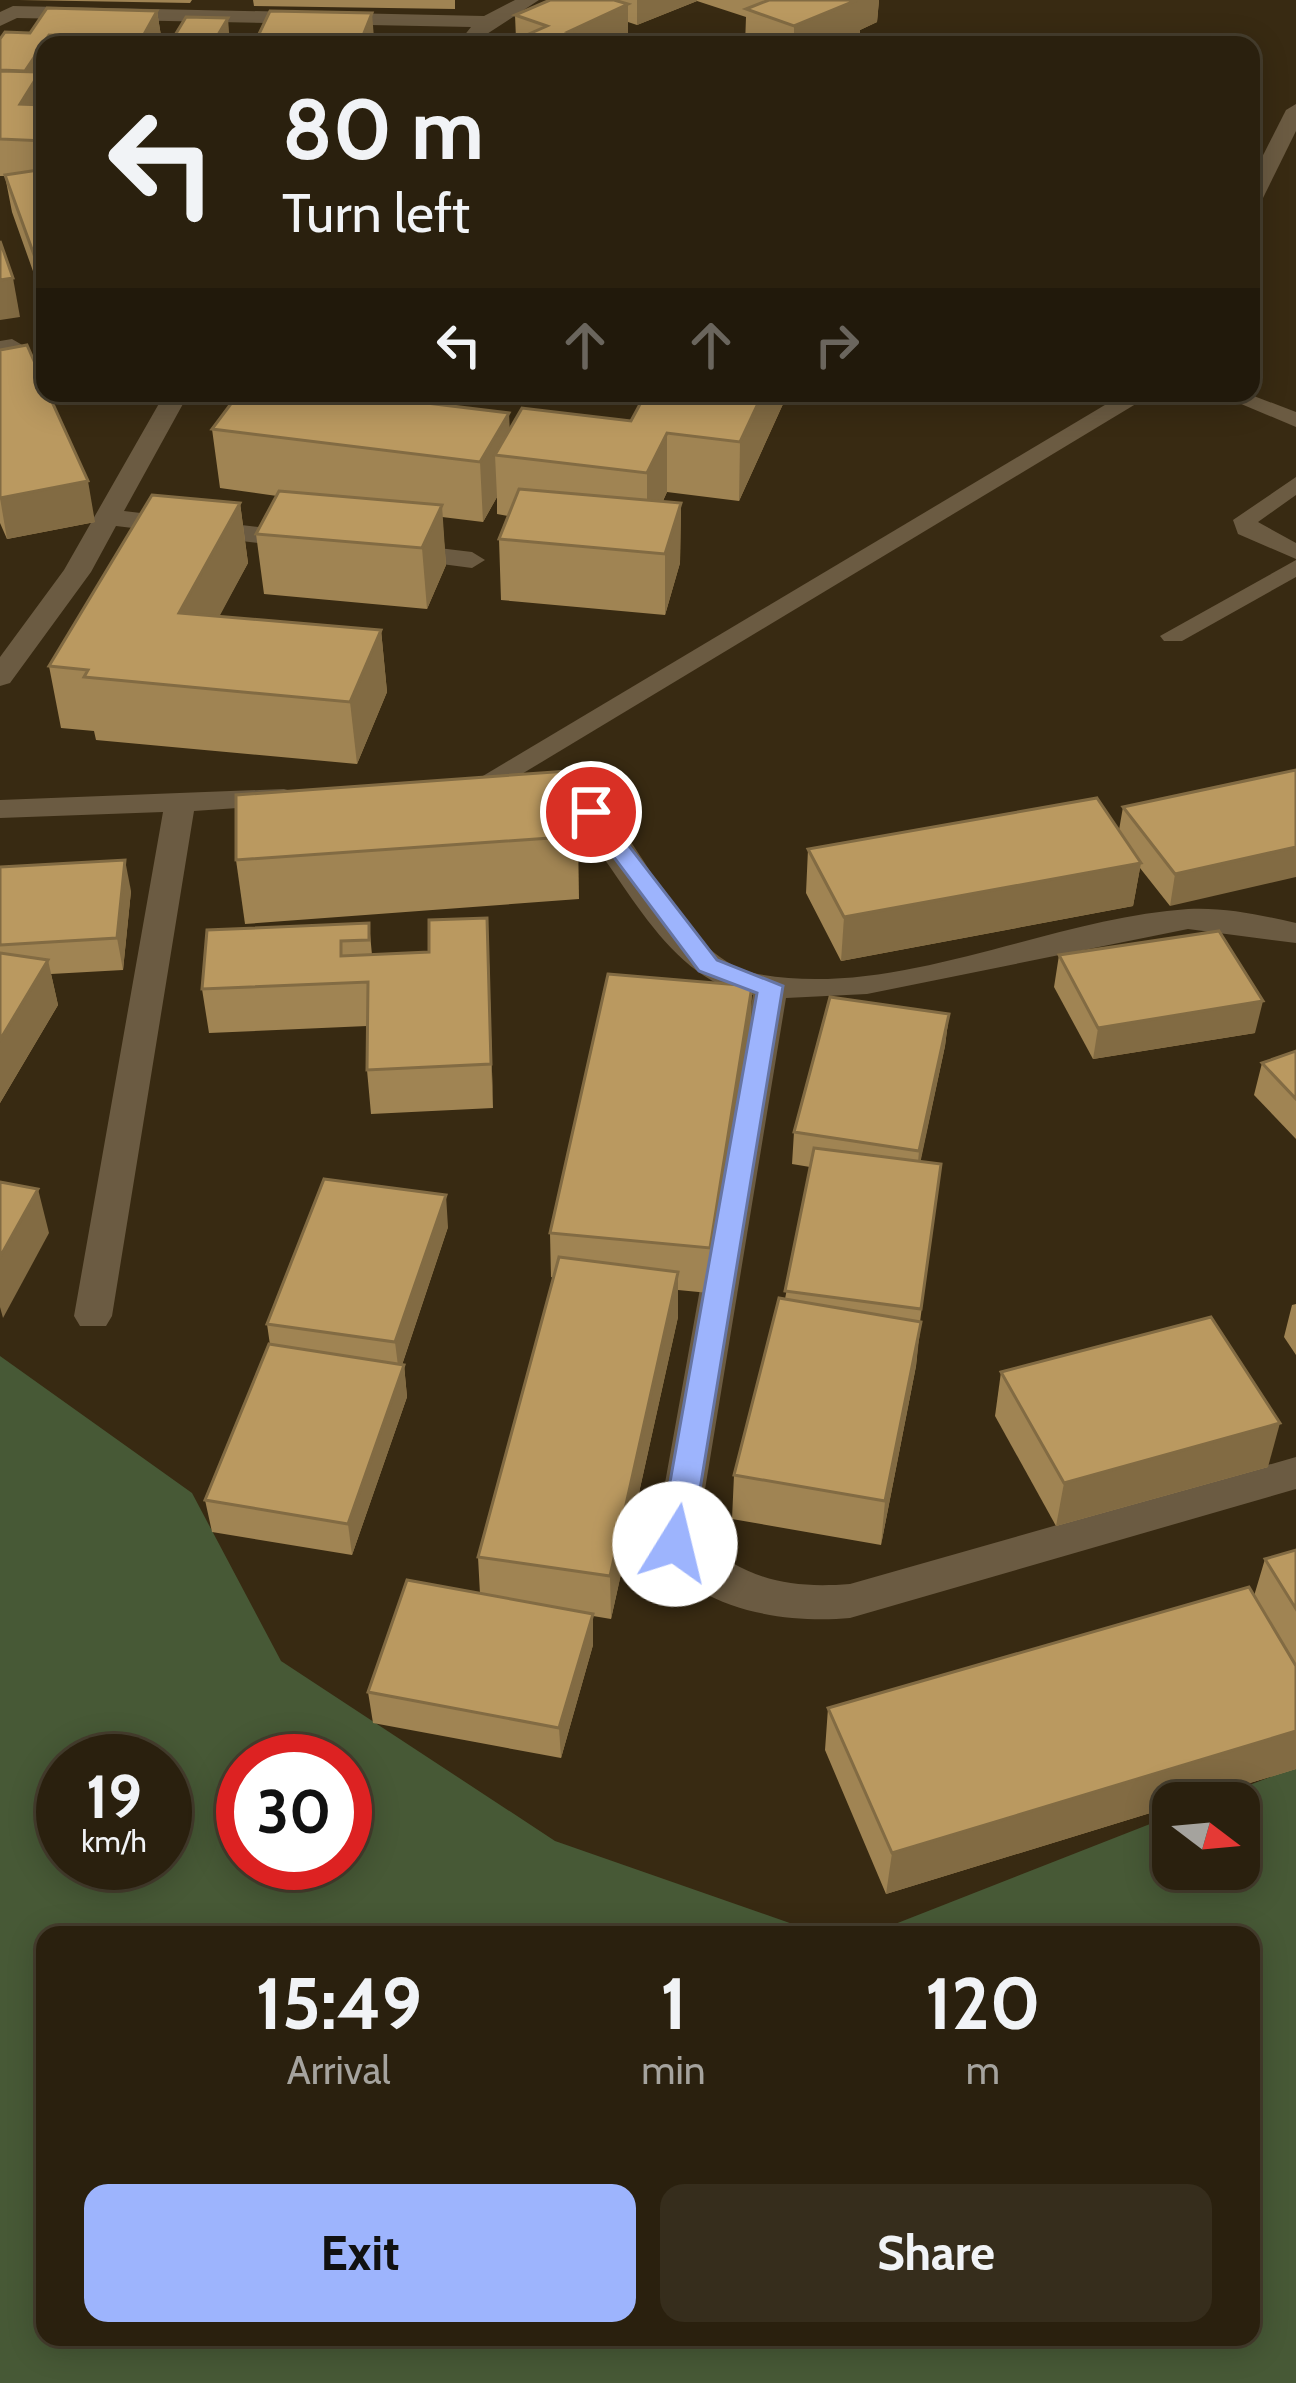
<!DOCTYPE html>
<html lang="en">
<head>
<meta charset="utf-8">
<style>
	:root { --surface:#2a200e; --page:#362d1c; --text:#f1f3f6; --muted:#a5a39e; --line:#463e2e; --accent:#9db4fd }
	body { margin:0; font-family:Cabin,sans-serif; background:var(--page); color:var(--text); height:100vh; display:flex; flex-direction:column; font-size:45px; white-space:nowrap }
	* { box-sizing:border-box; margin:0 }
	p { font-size:39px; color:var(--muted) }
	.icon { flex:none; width:66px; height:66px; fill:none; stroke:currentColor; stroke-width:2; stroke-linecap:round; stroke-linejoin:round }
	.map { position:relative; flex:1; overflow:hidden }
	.details { position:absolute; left:36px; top:1926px; width:1224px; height:420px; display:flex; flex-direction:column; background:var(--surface); border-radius:24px; box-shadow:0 6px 30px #0003,0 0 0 3px var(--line) }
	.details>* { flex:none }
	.hud { position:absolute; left:36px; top:36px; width:1224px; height:366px; border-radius:24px; box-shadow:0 6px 30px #0003,0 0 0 3px var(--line); background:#2a200e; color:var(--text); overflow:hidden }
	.needle { width:78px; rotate:106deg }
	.tools { position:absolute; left:1152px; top:1782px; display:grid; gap:24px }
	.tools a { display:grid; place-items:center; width:108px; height:108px; border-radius:24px; background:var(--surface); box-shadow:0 6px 30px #0003,0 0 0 3px var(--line); font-size:60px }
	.speed { position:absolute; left:36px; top:1734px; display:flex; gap:24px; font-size:60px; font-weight:700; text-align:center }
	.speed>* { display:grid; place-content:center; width:156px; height:156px; border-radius:50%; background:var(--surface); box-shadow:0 6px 30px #0003,0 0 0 3px var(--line); line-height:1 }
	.speed small { font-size:30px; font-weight:400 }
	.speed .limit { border:18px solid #d22; background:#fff; color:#111 }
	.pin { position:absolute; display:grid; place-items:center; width:102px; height:102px; color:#fff; margin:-51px; border:6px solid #fff; border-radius:50%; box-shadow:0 3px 12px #0007 }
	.me { position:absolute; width:132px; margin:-66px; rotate:9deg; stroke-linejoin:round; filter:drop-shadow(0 0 9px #0008) }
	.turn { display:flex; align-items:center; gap:42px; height:252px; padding:0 48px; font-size:54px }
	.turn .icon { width:156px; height:156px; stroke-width:2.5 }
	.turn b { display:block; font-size:84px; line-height:102px }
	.lanes { display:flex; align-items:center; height:114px; padding:0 48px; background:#0003; justify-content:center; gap:60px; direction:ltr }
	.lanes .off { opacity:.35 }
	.eta { display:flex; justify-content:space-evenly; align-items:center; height:204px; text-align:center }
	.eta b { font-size:72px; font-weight:700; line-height:84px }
	.button { display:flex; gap:24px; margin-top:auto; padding:24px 48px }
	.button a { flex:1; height:138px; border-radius:24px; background:var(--accent); color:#111; font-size:48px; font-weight:700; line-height:138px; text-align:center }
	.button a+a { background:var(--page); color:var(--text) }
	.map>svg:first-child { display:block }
</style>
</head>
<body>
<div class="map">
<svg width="1296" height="2383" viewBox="0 0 1296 2383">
	<rect width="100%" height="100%" fill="#382a12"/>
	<path fill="#475936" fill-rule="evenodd" d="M 0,1356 L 192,1493 L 281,1661 L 555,1841 L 824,1935 L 45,1935 L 45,2337 L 1251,2337 L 1251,1935 L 867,1935 L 1173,1815 L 1173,1869 L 1239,1869 L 1239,1803 L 1203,1803 L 1296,1767 L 1296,2383 L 0,2383 ZM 63,1761 L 165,1761 L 165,1863 L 63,1863 ZM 243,1761 L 345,1761 L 345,1863 L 243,1863 Z"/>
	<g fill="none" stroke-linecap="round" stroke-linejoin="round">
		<g fill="#6b5b42" fill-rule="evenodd">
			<path d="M 1215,393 L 1246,393 L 1296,412 L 1296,427 Z"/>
			<path d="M 1296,477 L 1296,495 L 1258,522 L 1296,543 L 1296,559 L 1238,534 L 1233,520 Z"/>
			<path d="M 1296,560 L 1296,577 L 1182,641 L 1164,641 L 1160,636 Z"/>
		</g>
		<g fill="#6b5b42" fill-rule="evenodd">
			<path d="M 515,0 L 539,0 L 473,43 L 463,37 L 471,27 L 17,18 L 0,26 L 0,12 L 13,6 L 484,16 Z"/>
			<path d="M 1296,104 L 1296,131 L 1262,200 L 1251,207 L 1251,179 L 1286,110 Z"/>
			<path d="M 0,341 L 12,339 L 24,346 L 0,355 Z"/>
			<path d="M 165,393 L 189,393 L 124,511 L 301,532 L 314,540 L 301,548 L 116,526 L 91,572 L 10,683 L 0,686 L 0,657 L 64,570 Z"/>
			<path d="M 1125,393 L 1154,393 L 482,798 L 471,801 L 456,792 Z"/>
			<path d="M 397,543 L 472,552 L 485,560 L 472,568 L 388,557 L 384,551 Z"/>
			<path d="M 562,780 C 637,799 668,957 758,974 C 897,1000 1049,918 1188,909 C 1224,907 1261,915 1296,923 L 1296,943 L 1188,929 L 867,994 L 786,998 L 697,1538 C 746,1579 787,1589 850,1584 L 1296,1457 L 1296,1489 L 850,1618 C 784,1624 689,1610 654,1544 L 753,995 C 657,979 620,858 554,798 L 525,799 L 510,790 L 525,781 Z"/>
			<path d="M 284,789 L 295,792 L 299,798 L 295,804 L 194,811 L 112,1316 L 106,1326 L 80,1326 L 74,1316 L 163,812 L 0,818 L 0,800 Z"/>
		</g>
	</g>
	<g fill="#a08453">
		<path d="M 19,0 L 192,0 L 190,3 Z"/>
		<path d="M 253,0 L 455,0 L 455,9 L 254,6 Z"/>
		<path d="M 550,0 L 879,0 L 877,22 L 860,30 L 859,45 L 745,45 L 746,17 L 697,1 L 637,25 L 628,22 L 516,39 L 515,15 Z"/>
		<path d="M 157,11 L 161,36 L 156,45 L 45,45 L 45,73 L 41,79 L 45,101 L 45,305 L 12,212 L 5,176 L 0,176 L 0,39 Z"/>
		<path d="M 258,36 L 374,36 L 445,45 L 259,45 Z"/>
		<path d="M 0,350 L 95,522 L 7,539 L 0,523 Z"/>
		<path d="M 646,393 L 788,393 L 739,501 L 667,492 L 663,501 L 681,503 L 680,563 L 665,615 L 501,600 L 499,539 L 508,516 L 497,514 L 497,497 L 483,522 L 442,517 L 446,565 L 427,609 L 264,594 L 256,534 L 277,496 L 220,488 L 212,429 L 509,429 L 631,421 Z"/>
		<path d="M 240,503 L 248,563 L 219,616 L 381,630 L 387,692 L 357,764 L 96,740 L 94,731 L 61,728 L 49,666 Z"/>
		<path d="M 1296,770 L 1170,906 L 1140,868 L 1133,906 L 841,961 L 806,893 L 808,849 L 1119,830 L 1123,807 Z"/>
		<path d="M 578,836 L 579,899 L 245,924 L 236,860 Z"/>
		<path d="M 0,867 L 131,891 L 123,970 L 51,974 L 58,1005 L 0,1103 Z"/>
		<path d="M 369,923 L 372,955 L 489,962 L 493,1108 L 371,1114 L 367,1070 L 367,1026 L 209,1033 L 202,989 Z"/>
		<path d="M 1059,955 L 1255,1033 L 1093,1059 L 1054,987 Z"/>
		<path d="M 752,986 L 750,1030 L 709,1293 L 678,1290 L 678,1317 L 611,1619 L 593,1616 L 593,1645 L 561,1758 L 373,1723 L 368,1692 L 480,1594 L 478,1557 L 554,1278 L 551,1277 L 550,1233 Z"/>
		<path d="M 949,1014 L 945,1046 L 920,1162 L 941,1164 L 920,1322 L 916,1366 L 881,1545 L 732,1519 L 734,1475 L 785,1299 L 810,1167 L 792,1164 L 794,1132 Z"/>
		<path d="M 1296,1051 L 1296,1139 L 1254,1095 L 1262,1063 Z"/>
		<path d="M 448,1227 L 402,1365 L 404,1365 L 407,1397 L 352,1555 L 212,1532 L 205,1500 L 270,1345 L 267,1324 Z"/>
		<path d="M 1296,1304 L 1296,1355 L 1284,1337 L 1292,1305 Z"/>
		<path d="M 1001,1372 L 1268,1467 L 1056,1526 L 995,1416 Z"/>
		<path d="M 1296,1550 L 1296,1769 L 1184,1803 L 1173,1803 L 1173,1806 L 886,1894 L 825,1750 L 828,1708 L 1254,1596 L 1265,1559 Z"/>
	</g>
	<g fill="#826b43">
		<path d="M 637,0 L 697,0 L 697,1 L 637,25 Z"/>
		<path d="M 839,0 L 879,0 L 877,22 L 860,30 L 859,45 L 794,45 L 794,26 Z"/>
		<path d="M 628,4 L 628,45 L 568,45 L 568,32 Z"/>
		<path d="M 157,11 L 161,36 L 156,45 L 143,45 L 142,38 Z"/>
		<path d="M 372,13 L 374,38 L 371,45 L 362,45 L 362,38 Z"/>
		<path d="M 228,18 L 230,45 L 212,45 Z"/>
		<path d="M 49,35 L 51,45 L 45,45 L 45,73 L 41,79 L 45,110 L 20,104 L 25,71 Z"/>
		<path d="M 13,278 L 20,317 L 0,320 L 0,280 Z"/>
		<path d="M 763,393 L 788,393 L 739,501 L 740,442 Z"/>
		<path d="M 509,413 L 511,457 L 495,455 L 497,497 L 483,522 L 480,462 Z"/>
		<path d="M 667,433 L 667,492 L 647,533 L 647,473 Z"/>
		<path d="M 88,481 L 95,522 L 7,539 L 0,498 Z"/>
		<path d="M 240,503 L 248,563 L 188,675 L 179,613 Z"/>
		<path d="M 681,503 L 680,563 L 665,615 L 665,554 Z"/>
		<path d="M 442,505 L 446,565 L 427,609 L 422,548 Z"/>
		<path d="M 381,630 L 387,692 L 357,764 L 350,702 Z"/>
		<path d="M 1296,847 L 1296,877 L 1170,906 L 1175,874 Z"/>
		<path d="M 125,860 L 131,891 L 123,970 L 117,938 Z"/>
		<path d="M 1141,863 L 1133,906 L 841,961 L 844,917 Z"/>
		<path d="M 487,918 L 489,962 L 493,1108 L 491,1064 Z"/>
		<path d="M 48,960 L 58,1005 L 0,1103 L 0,1040 Z"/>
		<path d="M 752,986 L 750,1030 L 709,1293 L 710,1248 Z"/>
		<path d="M 1263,1001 L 1255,1033 L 1093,1059 L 1098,1028 Z"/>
		<path d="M 949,1014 L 945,1046 L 916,1183 L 919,1151 Z"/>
		<path d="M 38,1189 L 49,1233 L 3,1318 L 0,1307 L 0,1257 Z"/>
		<path d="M 446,1195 L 448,1227 L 399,1374 L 395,1342 Z"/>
		<path d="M 678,1272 L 678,1317 L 611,1619 L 610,1576 Z"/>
		<path d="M 921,1322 L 916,1366 L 881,1545 L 885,1501 Z"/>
		<path d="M 404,1365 L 407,1397 L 352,1555 L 348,1524 Z"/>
		<path d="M 1280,1423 L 1268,1467 L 1056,1526 L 1064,1483 Z"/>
		<path d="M 593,1614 L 593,1645 L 561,1758 L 559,1728 Z"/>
		<path d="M 1296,1731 L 1296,1769 L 1184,1803 L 1173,1803 L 1173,1806 L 886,1894 L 892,1853 Z"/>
	</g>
	<g fill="#ba9960" stroke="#826b43" stroke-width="3">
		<path d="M 550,0 L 614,0 L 628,4 L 568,32 L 610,45 L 504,45 L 547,26 L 515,15 Z"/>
		<path d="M 769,0 L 857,0 L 794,26 L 746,9 Z"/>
		<path d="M 47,8 L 157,11 L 142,38 L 49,35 L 25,71 L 0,70 L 0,39 L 5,32 L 30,33 Z"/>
		<path d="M 270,11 L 372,13 L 362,38 L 258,36 Z"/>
		<path d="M 186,17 L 228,18 L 212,45 L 169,45 Z"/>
		<path d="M 368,36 L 445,38 L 442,45 L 364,45 Z"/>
		<path d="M 833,39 L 851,45 L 818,45 Z"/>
		<path d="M 0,71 L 40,72 L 20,104 L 45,105 L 45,141 L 0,139 Z"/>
		<path d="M 45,169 L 45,285 L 5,175 Z"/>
		<path d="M 0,241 L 13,278 L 0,280 Z"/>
		<path d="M 27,345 L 45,386 L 45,393 L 48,393 L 88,481 L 0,498 L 0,350 Z"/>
		<path d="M 239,393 L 344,393 L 509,413 L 480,462 L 212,429 Z"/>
		<path d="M 646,393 L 763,393 L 740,442 L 667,433 L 647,473 L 495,455 L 522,408 L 631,421 Z"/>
		<path d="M 519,489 L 681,503 L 665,554 L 499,539 Z"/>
		<path d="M 279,491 L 442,505 L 422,548 L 256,534 Z"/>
		<path d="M 152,495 L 240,503 L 179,613 L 381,630 L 350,702 L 84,677 L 88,670 L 49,666 Z"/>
		<path d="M 1296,770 L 1296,847 L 1175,874 L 1123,807 Z"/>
		<path d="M 568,771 L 578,836 L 236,860 L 236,795 Z"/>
		<path d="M 1097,798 L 1141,863 L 844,917 L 808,849 Z"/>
		<path d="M 125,860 L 117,938 L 0,945 L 0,867 Z"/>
		<path d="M 487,918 L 491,1064 L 367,1070 L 368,982 L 202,989 L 207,930 L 369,923 L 369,940 L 341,941 L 341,956 L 429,952 L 429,920 Z"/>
		<path d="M 1219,931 L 1263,1001 L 1098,1028 L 1059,955 Z"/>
		<path d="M 0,953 L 48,960 L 0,1040 Z"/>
		<path d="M 608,974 L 752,986 L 710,1248 L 550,1233 Z"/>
		<path d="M 830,997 L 949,1014 L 919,1151 L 794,1132 Z"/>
		<path d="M 1296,1051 L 1296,1099 L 1262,1063 Z"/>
		<path d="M 814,1148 L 941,1164 L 921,1309 L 785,1291 Z"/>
		<path d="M 324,1179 L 446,1195 L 395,1342 L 267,1324 Z"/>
		<path d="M 0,1182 L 38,1189 L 0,1257 Z"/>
		<path d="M 559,1257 L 678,1272 L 610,1576 L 478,1557 Z"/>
		<path d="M 779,1298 L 921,1322 L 885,1501 L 734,1475 Z"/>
		<path d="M 1211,1317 L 1280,1423 L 1064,1483 L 1001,1372 Z"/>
		<path d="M 269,1344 L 404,1365 L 348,1524 L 205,1500 Z"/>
		<path d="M 1296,1550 L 1296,1609 L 1265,1559 Z"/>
		<path d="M 407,1580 L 593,1614 L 559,1728 L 368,1692 Z"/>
		<path d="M 1249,1587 L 1296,1666 L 1296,1731 L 892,1853 L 828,1708 Z"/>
	</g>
	<path fill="#9db4fd" stroke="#6675a4" stroke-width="3" d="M 591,805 L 599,807 L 717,960 L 783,986 L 691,1544 L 675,1556 L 659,1544 L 757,993 L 699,971 L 580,812 Z"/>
</svg>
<div class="tools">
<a><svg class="needle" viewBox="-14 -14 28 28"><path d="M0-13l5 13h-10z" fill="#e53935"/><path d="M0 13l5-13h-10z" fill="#a5a39e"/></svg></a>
</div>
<div class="speed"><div>19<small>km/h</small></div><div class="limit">30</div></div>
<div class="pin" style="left:591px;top:812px;background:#d93025"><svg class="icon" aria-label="arrive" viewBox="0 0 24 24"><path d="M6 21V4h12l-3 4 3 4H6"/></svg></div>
<svg class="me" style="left:675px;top:1544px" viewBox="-20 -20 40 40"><circle r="19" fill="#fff"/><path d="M0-13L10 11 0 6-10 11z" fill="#9db4fd"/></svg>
<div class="hud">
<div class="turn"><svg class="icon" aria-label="left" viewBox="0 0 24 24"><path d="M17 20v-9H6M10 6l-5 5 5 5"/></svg><div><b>80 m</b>Turn left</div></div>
<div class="lanes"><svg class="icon" aria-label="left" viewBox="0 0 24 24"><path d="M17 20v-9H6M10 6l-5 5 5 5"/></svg><svg class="icon off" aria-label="ahead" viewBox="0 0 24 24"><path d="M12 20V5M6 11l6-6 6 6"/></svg><svg class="icon off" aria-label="ahead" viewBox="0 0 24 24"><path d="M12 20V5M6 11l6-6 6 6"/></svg><svg class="icon off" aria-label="right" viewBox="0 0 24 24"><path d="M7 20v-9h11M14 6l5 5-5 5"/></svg></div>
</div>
<section class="details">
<div class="eta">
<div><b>15:49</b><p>Arrival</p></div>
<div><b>1</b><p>min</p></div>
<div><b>120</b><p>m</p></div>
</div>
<div class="button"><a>Exit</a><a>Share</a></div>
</section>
</div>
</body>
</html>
